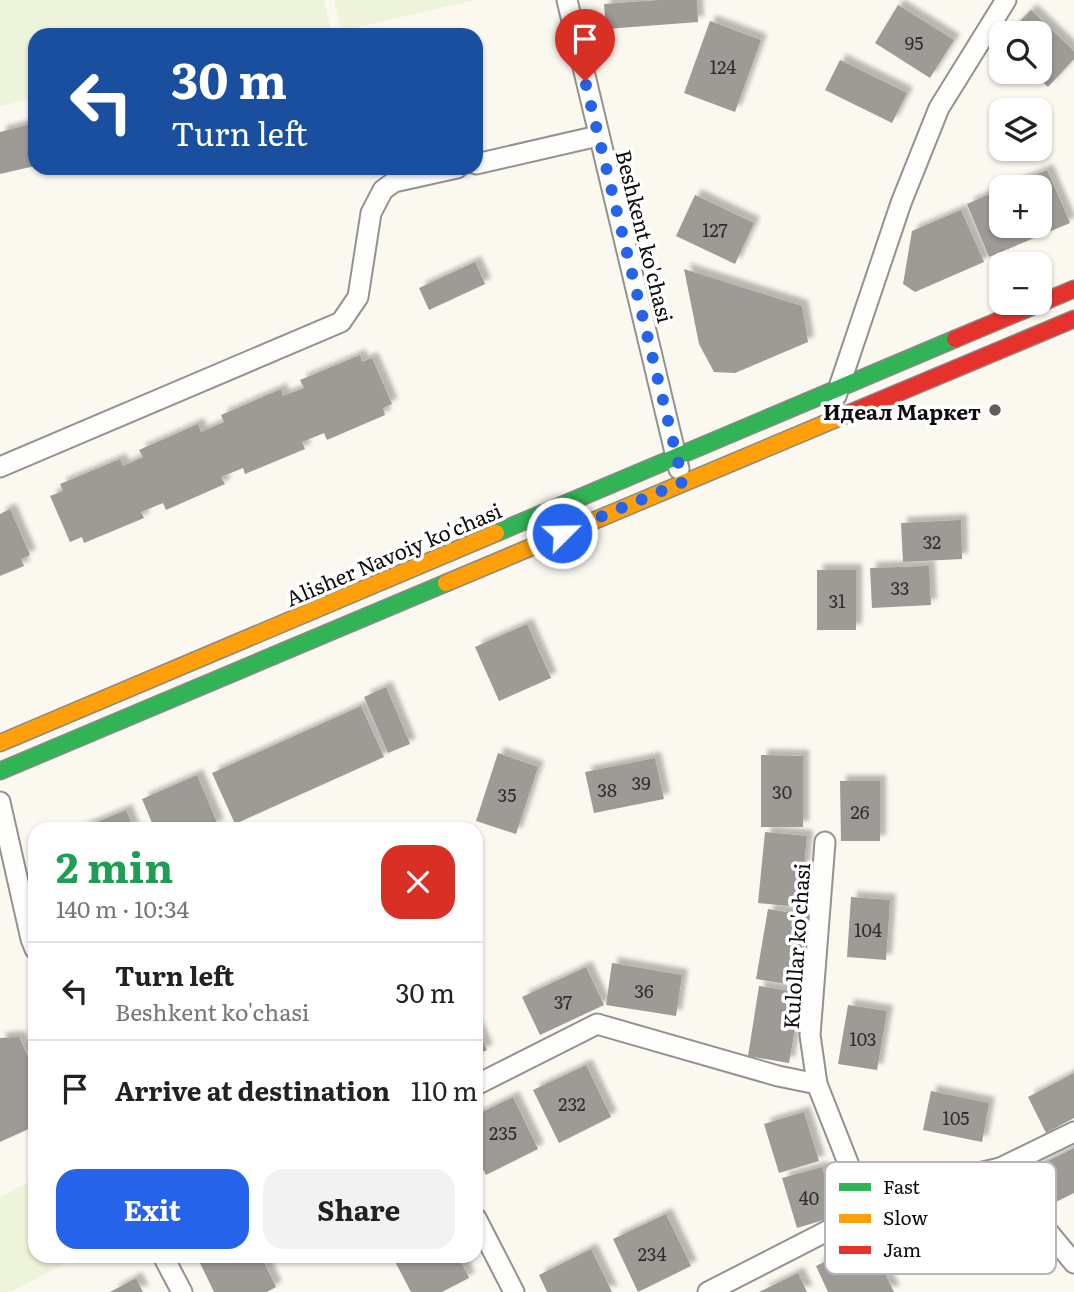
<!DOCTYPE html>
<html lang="en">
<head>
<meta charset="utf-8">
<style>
	:root { --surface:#fff; --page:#f2f2f2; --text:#222; --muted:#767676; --line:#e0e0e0; --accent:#2563eb }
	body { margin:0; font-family:Literata,serif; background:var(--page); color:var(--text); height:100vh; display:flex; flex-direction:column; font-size:26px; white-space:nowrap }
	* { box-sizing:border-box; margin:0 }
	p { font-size:23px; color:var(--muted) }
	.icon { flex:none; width:38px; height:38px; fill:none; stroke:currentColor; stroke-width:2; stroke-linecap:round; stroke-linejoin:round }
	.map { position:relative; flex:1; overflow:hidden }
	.drawer { position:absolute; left:28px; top:822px; width:455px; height:441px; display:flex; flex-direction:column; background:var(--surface); border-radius:21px; box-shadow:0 2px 5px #0004 }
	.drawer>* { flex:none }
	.hud { position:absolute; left:28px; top:28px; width:455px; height:147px; border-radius:21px; box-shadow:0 2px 5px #0004; background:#1a4fa0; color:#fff; overflow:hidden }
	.controls { position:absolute; left:989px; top:21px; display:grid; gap:14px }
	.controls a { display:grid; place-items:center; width:63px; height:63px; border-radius:14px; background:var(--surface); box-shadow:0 2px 5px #0004; font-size:35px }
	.pin { position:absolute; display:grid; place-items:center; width:60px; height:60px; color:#fff; margin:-72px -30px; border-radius:50% 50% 50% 0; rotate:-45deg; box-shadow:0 0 7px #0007 }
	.pin .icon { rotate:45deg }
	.me { position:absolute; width:77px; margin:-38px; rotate:67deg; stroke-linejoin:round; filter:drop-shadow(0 0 5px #0008) }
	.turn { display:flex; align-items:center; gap:24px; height:147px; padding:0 28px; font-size:32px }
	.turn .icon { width:91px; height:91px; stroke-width:2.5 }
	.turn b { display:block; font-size:49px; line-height:60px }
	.round { display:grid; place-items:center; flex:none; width:74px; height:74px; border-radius:21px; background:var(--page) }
	.summary { display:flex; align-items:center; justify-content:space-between; height:119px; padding:0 28px }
	h1 { font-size:42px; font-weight:700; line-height:52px; color:#1e9e55 }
	.primary-button { display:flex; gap:14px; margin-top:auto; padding:14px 28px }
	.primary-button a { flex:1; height:80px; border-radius:21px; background:var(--accent); color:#fff; font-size:28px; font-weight:700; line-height:80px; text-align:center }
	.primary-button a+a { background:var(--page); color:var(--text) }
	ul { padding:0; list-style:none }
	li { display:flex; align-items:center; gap:21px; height:98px; padding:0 28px; border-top:2px solid var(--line) }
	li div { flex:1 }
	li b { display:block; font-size:26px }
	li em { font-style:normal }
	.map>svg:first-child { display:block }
</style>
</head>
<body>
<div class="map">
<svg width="1074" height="1292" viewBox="0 0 1074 1292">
	<defs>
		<filter id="shadow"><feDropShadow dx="6" dy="-6" stdDeviation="2" flood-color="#0004"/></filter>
	</defs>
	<rect width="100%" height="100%" fill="#fbf8f0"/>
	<g fill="#edf4da">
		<path d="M 0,0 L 324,0 L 331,31 L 314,35 L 35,35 L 35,98 L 0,106 Z"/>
		<path d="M 334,0 L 475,0 L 341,31 Z"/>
		<path d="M 35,1179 L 35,1256 L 78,1257 L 10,1292 L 0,1292 L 0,1197 Z"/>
	</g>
	<g fill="#9e9a96" filter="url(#shadow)">
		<path d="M 660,0 L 697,0 L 698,22 L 606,29 L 604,4 Z"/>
		<path d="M 898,5 L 954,40 L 930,78 L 875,43 Z"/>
		<path d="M 1031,10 L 1074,51 L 1074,59 L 1048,87 L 1031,72 L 1040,72 L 1040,33 L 1008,33 Z"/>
		<path d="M 710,21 L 761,40 L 735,112 L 684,93 Z"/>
		<path d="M 840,60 L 907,93 L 892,123 L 825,90 Z"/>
		<path d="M 35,123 L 35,166 L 0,174 L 0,132 Z"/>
		<path d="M 1047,170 L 1070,223 L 989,257 L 967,204 L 1001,189 L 1001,226 L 1040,226 L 1040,187 L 1006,187 Z"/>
		<path d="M 695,195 L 754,223 L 735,264 L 676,236 Z"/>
		<path d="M 961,210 L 984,262 L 915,292 L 903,284 L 912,231 Z"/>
		<path d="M 475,262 L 485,284 L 429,310 L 419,288 Z"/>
		<path d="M 684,269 L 802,306 L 808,342 L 735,373 L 714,372 L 699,344 Z"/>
		<path d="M 360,355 L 362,362 L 372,358 L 392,404 L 383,408 L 385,415 L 327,440 L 324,433 L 302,442 L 305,449 L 245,474 L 243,468 L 221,477 L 225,484 L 166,510 L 163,503 L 141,512 L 144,518 L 84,543 L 82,537 L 70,542 L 50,496 L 63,491 L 60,484 L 120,459 L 123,466 L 143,457 L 139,450 L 198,424 L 201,432 L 224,422 L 221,415 L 281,389 L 283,396 L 304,388 L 300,380 Z"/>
		<path d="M 10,509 L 30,555 L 21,559 L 24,566 L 0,576 L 0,514 Z"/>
		<path d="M 961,520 L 962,559 L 903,562 L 901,523 Z"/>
		<path d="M 929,566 L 931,605 L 872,608 L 870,568 Z"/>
		<rect x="817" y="570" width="39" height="60"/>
		<path d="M 527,624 L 551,678 L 499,701 L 475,647 Z"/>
		<path d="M 386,687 L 410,744 L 388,753 L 364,697 Z"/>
		<path d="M 361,706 L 384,757 L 235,824 L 212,773 Z"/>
		<path d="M 498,753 L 538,767 L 516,834 L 476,821 Z"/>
		<path d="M 761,755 L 803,756 L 803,827 L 761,827 Z"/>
		<path d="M 655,758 L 664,799 L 594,813 L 585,772 Z"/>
		<path d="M 197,775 L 218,825 L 207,830 L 155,830 L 142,799 Z"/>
		<path d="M 840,781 L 880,781 L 880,841 L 841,841 Z"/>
		<path d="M 126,810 L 134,830 L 80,830 L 80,829 Z"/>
		<path d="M 765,832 L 807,836 L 800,907 L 758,903 Z"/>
		<path d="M 851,897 L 890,900 L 886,960 L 847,957 Z"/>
		<path d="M 768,909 L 809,916 L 798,986 L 756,979 Z"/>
		<path d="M 612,963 L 682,975 L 676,1016 L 606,1005 Z"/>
		<path d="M 586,967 L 604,1005 L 540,1035 L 522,997 Z"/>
		<path d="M 759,986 L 801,993 L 789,1063 L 748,1056 Z"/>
		<path d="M 848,1005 L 887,1011 L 877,1070 L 838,1064 Z"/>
		<path d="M 476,1025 L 487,1050 L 476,1055 Z"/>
		<path d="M 19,1037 L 35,1072 L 35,1078 L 30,1080 L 35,1091 L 35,1126 L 0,1142 L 0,1038 Z"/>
		<path d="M 586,1065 L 611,1117 L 559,1143 L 533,1090 Z"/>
		<path d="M 1074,1073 L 1074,1118 L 1046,1133 L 1028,1097 Z"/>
		<path d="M 931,1091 L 989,1103 L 982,1142 L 923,1130 Z"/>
		<path d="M 513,1097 L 538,1149 L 486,1175 L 476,1156 L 476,1115 Z"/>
		<path d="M 804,1112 L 819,1161 L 779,1173 L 764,1124 Z"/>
		<path d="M 1074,1148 L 1074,1193 L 1054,1203 L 1036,1167 Z"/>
		<path d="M 822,1167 L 837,1216 L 797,1228 L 782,1178 Z"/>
		<path d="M 666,1214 L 691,1266 L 638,1292 L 613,1239 Z"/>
		<path d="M 868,1240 L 894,1292 L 828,1292 L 816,1266 Z"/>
		<path d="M 591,1249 L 612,1292 L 547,1292 L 539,1275 Z"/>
		<path d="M 208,1256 L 261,1256 L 276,1287 L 267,1292 L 214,1292 L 199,1261 Z"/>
		<path d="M 392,1256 L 458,1256 L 469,1278 L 442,1292 L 411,1292 Z"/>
		<path d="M 798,1273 L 807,1292 L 759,1292 Z"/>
		<path d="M 136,1278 L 143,1292 L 110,1292 Z"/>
	</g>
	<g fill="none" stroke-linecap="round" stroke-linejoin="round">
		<defs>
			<g id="street">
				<path d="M 567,0 L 679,469"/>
				<path d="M 476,164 L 598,136"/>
				<path d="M 836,396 L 901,203 L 939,108 L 1006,0"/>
				<path d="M 0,467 L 341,322 L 358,297 L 371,213 L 383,190 L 394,182 L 457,168"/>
				<path d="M 0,802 L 31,939 L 35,949"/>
				<path d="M 825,842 L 810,1035 L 817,1084 L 867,1211"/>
				<path d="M 476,1085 L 597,1024 L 778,1076 L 817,1084"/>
				<path d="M 1000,1168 L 1020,1198 L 1074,1263"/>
				<path d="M 476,1218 L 514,1292"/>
				<path d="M 163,1256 L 182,1292"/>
				<path d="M 708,1292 L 909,1189 L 1000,1168 L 1074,1132"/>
			</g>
			<g id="fast">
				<path d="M 496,533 L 955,339"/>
				<path d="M 0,771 L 446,583"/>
			</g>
			<g id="slow">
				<path d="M 446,583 L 850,413"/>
				<path d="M 0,743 L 496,533"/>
			</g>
			<g id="jam">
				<path d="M 955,339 L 1074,289"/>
				<path d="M 850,413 L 1074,319"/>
			</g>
		</defs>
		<use href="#street" stroke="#94928f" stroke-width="23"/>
		<use href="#fast" stroke="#8a8985" stroke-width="19"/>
		<use href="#slow" stroke="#8a8985" stroke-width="19"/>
		<use href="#jam" stroke="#8a8985" stroke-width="19"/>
		<use href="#street" stroke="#fefefd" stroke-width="19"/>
		<use href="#fast" stroke="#30b455" stroke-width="16"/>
		<use href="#slow" stroke="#ff9f0a" stroke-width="16"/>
		<use href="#jam" stroke="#e5322d" stroke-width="16"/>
	</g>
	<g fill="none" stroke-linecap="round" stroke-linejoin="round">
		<path stroke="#2563eb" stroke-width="12" stroke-dasharray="0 21.6" d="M 562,533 L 683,482 L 585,81"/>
	</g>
	<circle fill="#605f5c" stroke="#fff" stroke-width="2.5" cx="995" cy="410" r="7"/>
	<g text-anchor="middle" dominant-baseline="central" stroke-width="7" stroke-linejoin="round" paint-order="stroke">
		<g font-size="18" fill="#30302e">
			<text x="914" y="42">95</text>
			<text x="723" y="66">124</text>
			<text x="715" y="229">127</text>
			<text x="932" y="541">32</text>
			<text x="900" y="587">33</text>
			<text x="837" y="600">31</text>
			<text x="641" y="782">39</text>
			<text x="607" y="789">38</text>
			<text x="782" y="791">30</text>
			<text x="507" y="794">35</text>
			<text x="860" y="811">26</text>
			<text x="868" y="929">104</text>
			<text x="644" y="990">36</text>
			<text x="563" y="1001">37</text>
			<text x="863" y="1038">103</text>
			<text x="572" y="1103">232</text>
			<text x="956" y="1117">105</text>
			<text x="503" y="1132">235</text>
			<text x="809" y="1197">40</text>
			<text x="652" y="1253">234</text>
		</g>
		<g font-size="21" fill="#0c0c0c" stroke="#fff">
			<text transform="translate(646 236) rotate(76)">Beshkent ko'chasi</text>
			<text transform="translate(393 553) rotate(-23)">Alisher Navoiy ko'chasi</text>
			<text transform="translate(795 946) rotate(-86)">Kulollar ko'chasi</text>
		</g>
		<g font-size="21" font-weight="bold" fill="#0c0c0c" stroke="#fff" text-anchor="end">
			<text x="981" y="410">Идеал Маркет</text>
		</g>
	</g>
	<rect x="825" y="1162" width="231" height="112" rx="10" fill="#fff" stroke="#b6b6b6" stroke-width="2"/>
	<rect x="839" y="1183" width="32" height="8" fill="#30b455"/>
	<rect x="839" y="1214" width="32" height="9" fill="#ff9f0a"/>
	<rect x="839" y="1246" width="32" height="8" fill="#e5322d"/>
	<g font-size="19" fill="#0c0c0c">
		<text x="883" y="1194">Fast</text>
		<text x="883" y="1225">Slow</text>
		<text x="883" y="1257">Jam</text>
	</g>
</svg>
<div class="controls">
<a><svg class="icon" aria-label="search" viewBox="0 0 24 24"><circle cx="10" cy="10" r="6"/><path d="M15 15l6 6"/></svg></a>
<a><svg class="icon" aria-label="layers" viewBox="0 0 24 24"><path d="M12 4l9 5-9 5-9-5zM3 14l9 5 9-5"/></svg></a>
<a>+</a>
<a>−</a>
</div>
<div class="pin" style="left:585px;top:81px;background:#d93025"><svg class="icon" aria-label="arrive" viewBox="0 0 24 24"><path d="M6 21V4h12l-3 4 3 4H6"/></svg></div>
<svg class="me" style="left:562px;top:533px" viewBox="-20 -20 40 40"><circle r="17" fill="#2563eb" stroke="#fff" stroke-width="3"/><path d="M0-11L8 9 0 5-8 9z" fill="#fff"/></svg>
<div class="hud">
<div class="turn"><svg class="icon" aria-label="left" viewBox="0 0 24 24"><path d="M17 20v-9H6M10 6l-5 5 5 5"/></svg><div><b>30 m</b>Turn left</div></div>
</div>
<section class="drawer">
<div class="summary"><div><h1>2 min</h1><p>140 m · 10:34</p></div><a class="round" style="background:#d93025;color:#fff"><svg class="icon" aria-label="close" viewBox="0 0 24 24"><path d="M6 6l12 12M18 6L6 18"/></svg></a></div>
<ul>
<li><svg class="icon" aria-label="left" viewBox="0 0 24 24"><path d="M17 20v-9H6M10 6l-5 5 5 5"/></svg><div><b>Turn left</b><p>Beshkent ko'chasi</p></div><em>30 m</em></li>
<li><svg class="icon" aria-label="arrive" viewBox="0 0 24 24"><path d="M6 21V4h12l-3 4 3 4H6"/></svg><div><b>Arrive at destination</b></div><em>110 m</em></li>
</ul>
<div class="primary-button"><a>Exit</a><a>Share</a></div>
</section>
</div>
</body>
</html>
